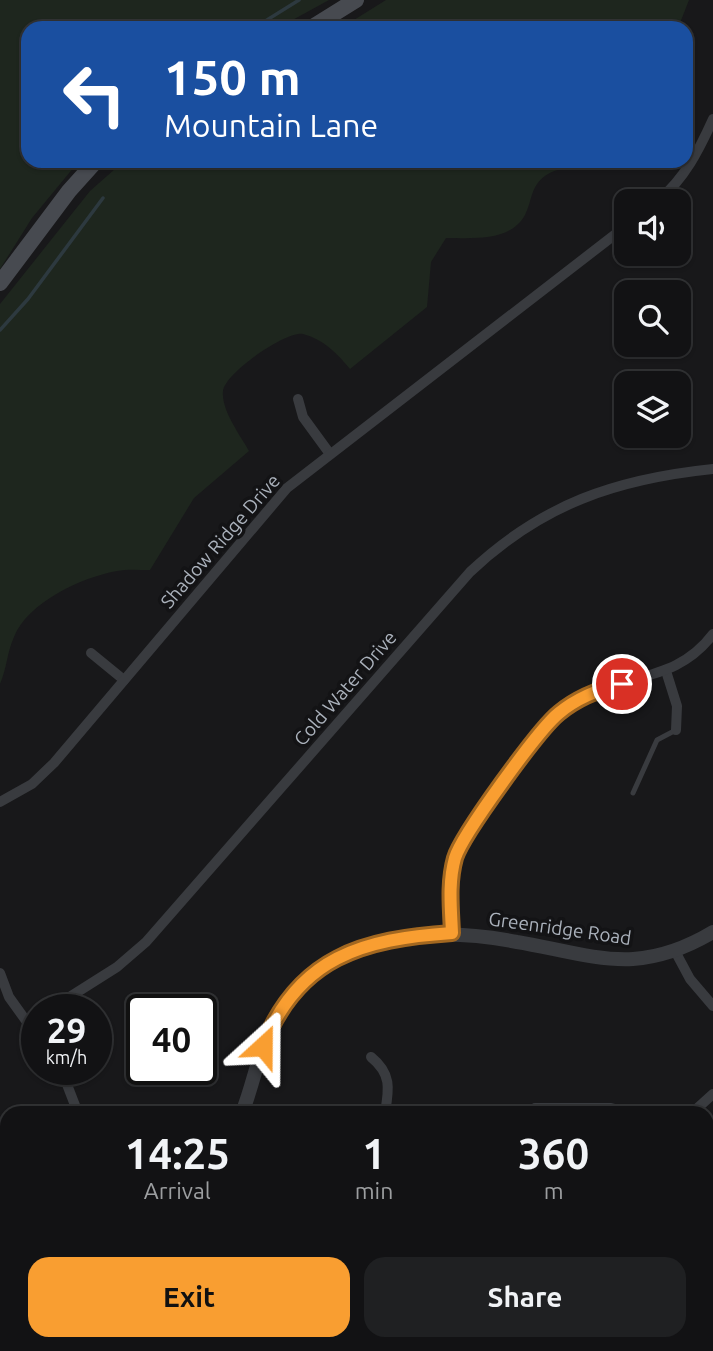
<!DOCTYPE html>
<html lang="en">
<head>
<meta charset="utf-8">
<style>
	:root { --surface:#121214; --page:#1f2022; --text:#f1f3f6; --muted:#9c9ea0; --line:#313234; --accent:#f99e31 }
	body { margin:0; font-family:Ubuntu,sans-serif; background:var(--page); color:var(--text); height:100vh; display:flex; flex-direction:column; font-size:26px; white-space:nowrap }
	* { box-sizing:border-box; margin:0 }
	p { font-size:23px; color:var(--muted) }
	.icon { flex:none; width:38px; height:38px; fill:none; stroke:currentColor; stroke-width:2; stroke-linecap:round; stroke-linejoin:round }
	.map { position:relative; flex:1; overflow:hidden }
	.details { position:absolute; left:0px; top:1106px; width:714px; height:245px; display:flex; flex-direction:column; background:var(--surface); border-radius:21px 21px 0 0; box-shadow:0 2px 5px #0004,0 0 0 2px var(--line) }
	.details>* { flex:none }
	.guide { position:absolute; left:21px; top:21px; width:672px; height:147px; border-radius:21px; box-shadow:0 2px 5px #0004,0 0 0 2px var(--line); background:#1a4fa0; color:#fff; overflow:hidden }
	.buttons { position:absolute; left:614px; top:189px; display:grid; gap:14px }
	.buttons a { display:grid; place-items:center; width:77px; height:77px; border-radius:14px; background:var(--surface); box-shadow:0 2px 5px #0004,0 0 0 2px var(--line); font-size:35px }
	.speed { position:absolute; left:21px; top:994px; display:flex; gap:14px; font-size:35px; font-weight:700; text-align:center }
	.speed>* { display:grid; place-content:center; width:91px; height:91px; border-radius:50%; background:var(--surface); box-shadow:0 2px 5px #0004,0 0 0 2px var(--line); line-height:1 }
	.speed small { font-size:18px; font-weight:400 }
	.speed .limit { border:4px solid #111; border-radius:10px; background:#fff; color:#111 }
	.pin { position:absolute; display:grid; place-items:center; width:60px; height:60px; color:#fff; margin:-30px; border:4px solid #fff; border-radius:50%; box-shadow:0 2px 7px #0007 }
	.me { position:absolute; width:77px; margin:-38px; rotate:24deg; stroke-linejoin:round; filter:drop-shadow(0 0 5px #0008) }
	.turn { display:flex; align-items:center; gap:24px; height:147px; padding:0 28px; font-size:32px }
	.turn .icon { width:91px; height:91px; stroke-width:2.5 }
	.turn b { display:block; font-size:49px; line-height:60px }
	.eta { display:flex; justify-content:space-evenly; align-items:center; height:119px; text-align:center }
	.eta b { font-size:42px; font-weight:700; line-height:49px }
	.action { display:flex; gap:14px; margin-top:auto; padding:14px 28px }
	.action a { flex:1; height:80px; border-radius:21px; background:var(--accent); color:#111; font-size:28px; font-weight:700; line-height:80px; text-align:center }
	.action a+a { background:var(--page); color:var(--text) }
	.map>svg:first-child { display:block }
</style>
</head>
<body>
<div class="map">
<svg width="713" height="1351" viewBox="0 0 713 1351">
	<rect width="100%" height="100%" fill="#18181a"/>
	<g fill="#1e261e">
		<path d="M 0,0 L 329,0 L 278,28 L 28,28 L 28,161 L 79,161 L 32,218 L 0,269 Z"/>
		<path d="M 386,0 L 689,0 L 678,28 L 341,28 Z"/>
		<path d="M 124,161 L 616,161 L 611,164 C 591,166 566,164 548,174 C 530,185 533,199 525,215 C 510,242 473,238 446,238 L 431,262 L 427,307 L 350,369 C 338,354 323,339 303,334 C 286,331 225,373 223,391 C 221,410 240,435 249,451 L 194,498 L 150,570 C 139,570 127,569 117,571 C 82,577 27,603 14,637 C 7,652 7,668 0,684 L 0,304 L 90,191 Z"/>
		<path d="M 0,1150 L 7,1163 L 7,1344 L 64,1344 L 57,1351 L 0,1351 Z"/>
		<path d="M 707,1214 L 713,1219 C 713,1241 701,1287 713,1304 L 713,1351 L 72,1351 L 72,1344 L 707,1344 Z"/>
	</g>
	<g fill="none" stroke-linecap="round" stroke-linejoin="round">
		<g stroke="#2d393f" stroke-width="3.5">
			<path d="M 254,28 L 299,0"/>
			<path d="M 0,330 L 28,299 L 103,198"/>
		</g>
		<g stroke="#3f4247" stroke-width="2" stroke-dasharray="3.5 5" stroke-linecap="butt">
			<path d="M 0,1323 L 7,1329"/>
			<path d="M 7,1351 L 10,1344"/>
		</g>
		<path stroke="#393b3f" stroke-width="5" d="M 633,793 L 657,740 L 676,730"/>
		<g stroke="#393b3f" stroke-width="10">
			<path d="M 658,201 C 685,178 699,150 713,119"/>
			<path d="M 298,399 L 303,417 L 330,454"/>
			<path d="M 91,653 L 124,680"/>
			<path d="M 666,671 L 677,706 L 676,730"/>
			<path d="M 0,802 L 32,784 L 54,763 L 287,488 L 626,226"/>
			<path d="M 452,933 L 450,900 L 456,855 L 543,728 C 560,711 578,698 602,689 C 645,674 683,674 713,634"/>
			<path d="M 675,951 L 690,979 L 713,1006"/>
			<path d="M 0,973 L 9,997 L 37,1036"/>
			<path d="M 49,1010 L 117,967 L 146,942 L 470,572 C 542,504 616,479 713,469"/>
			<path d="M 371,1057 C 392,1074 389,1089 385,1113"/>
			<path d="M 61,1069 L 78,1113"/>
			<path d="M 535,1108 L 611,1108 L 631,1113"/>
			<path d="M 692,1113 L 713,1094"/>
			<path d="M 61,1351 L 68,1344"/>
		</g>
		<path stroke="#393b3f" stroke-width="14" d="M 242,1113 C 255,1080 260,1043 278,1013 C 328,931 433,926 517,942 C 555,948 595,961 633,959 C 663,957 688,947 713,932"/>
		<g stroke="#474a50" stroke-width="16">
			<path d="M 311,28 L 356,0"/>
			<path d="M 0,283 L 69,191 L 96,161"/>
		</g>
	</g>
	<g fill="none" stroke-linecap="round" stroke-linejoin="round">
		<defs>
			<path id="route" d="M 263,1046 C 298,957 363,939 452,933 C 451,908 448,883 455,858 C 462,835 539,729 559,713 C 577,698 600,689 622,684"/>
		</defs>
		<use href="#route" stroke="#a26720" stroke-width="18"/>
		<use href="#route" stroke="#f99e31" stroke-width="12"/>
	</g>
	<g text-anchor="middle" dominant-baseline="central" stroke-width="7" stroke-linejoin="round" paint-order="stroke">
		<g font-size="19" fill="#aab1bb" stroke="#131315">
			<text transform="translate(220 541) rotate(-49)">Shadow Ridge Drive</text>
			<text transform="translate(345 688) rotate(-49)">Cold Water Drive</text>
			<text transform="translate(560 928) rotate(8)">Greenridge Road</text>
		</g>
	</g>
</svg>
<div class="buttons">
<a><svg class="icon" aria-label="sound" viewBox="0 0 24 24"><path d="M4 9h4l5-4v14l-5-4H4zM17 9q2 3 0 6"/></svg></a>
<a><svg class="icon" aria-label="search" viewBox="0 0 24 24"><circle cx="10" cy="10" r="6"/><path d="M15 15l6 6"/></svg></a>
<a><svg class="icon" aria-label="layers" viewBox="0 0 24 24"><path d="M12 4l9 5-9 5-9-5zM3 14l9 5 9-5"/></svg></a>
</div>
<div class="speed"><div>29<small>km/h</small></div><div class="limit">40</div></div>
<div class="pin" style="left:622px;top:684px;background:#d93025"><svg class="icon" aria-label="arrive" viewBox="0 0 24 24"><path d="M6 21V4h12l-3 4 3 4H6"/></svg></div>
<svg class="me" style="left:263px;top:1046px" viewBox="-20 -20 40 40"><path d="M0-17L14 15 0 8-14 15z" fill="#f99e31" stroke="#fff" stroke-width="4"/></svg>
<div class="guide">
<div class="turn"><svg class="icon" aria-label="left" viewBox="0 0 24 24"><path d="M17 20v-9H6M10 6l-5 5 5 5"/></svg><div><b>150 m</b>Mountain Lane</div></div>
</div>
<section class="details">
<div class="eta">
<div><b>14:25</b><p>Arrival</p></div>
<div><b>1</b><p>min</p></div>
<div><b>360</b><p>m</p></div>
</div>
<div class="action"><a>Exit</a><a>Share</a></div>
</section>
</div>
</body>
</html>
